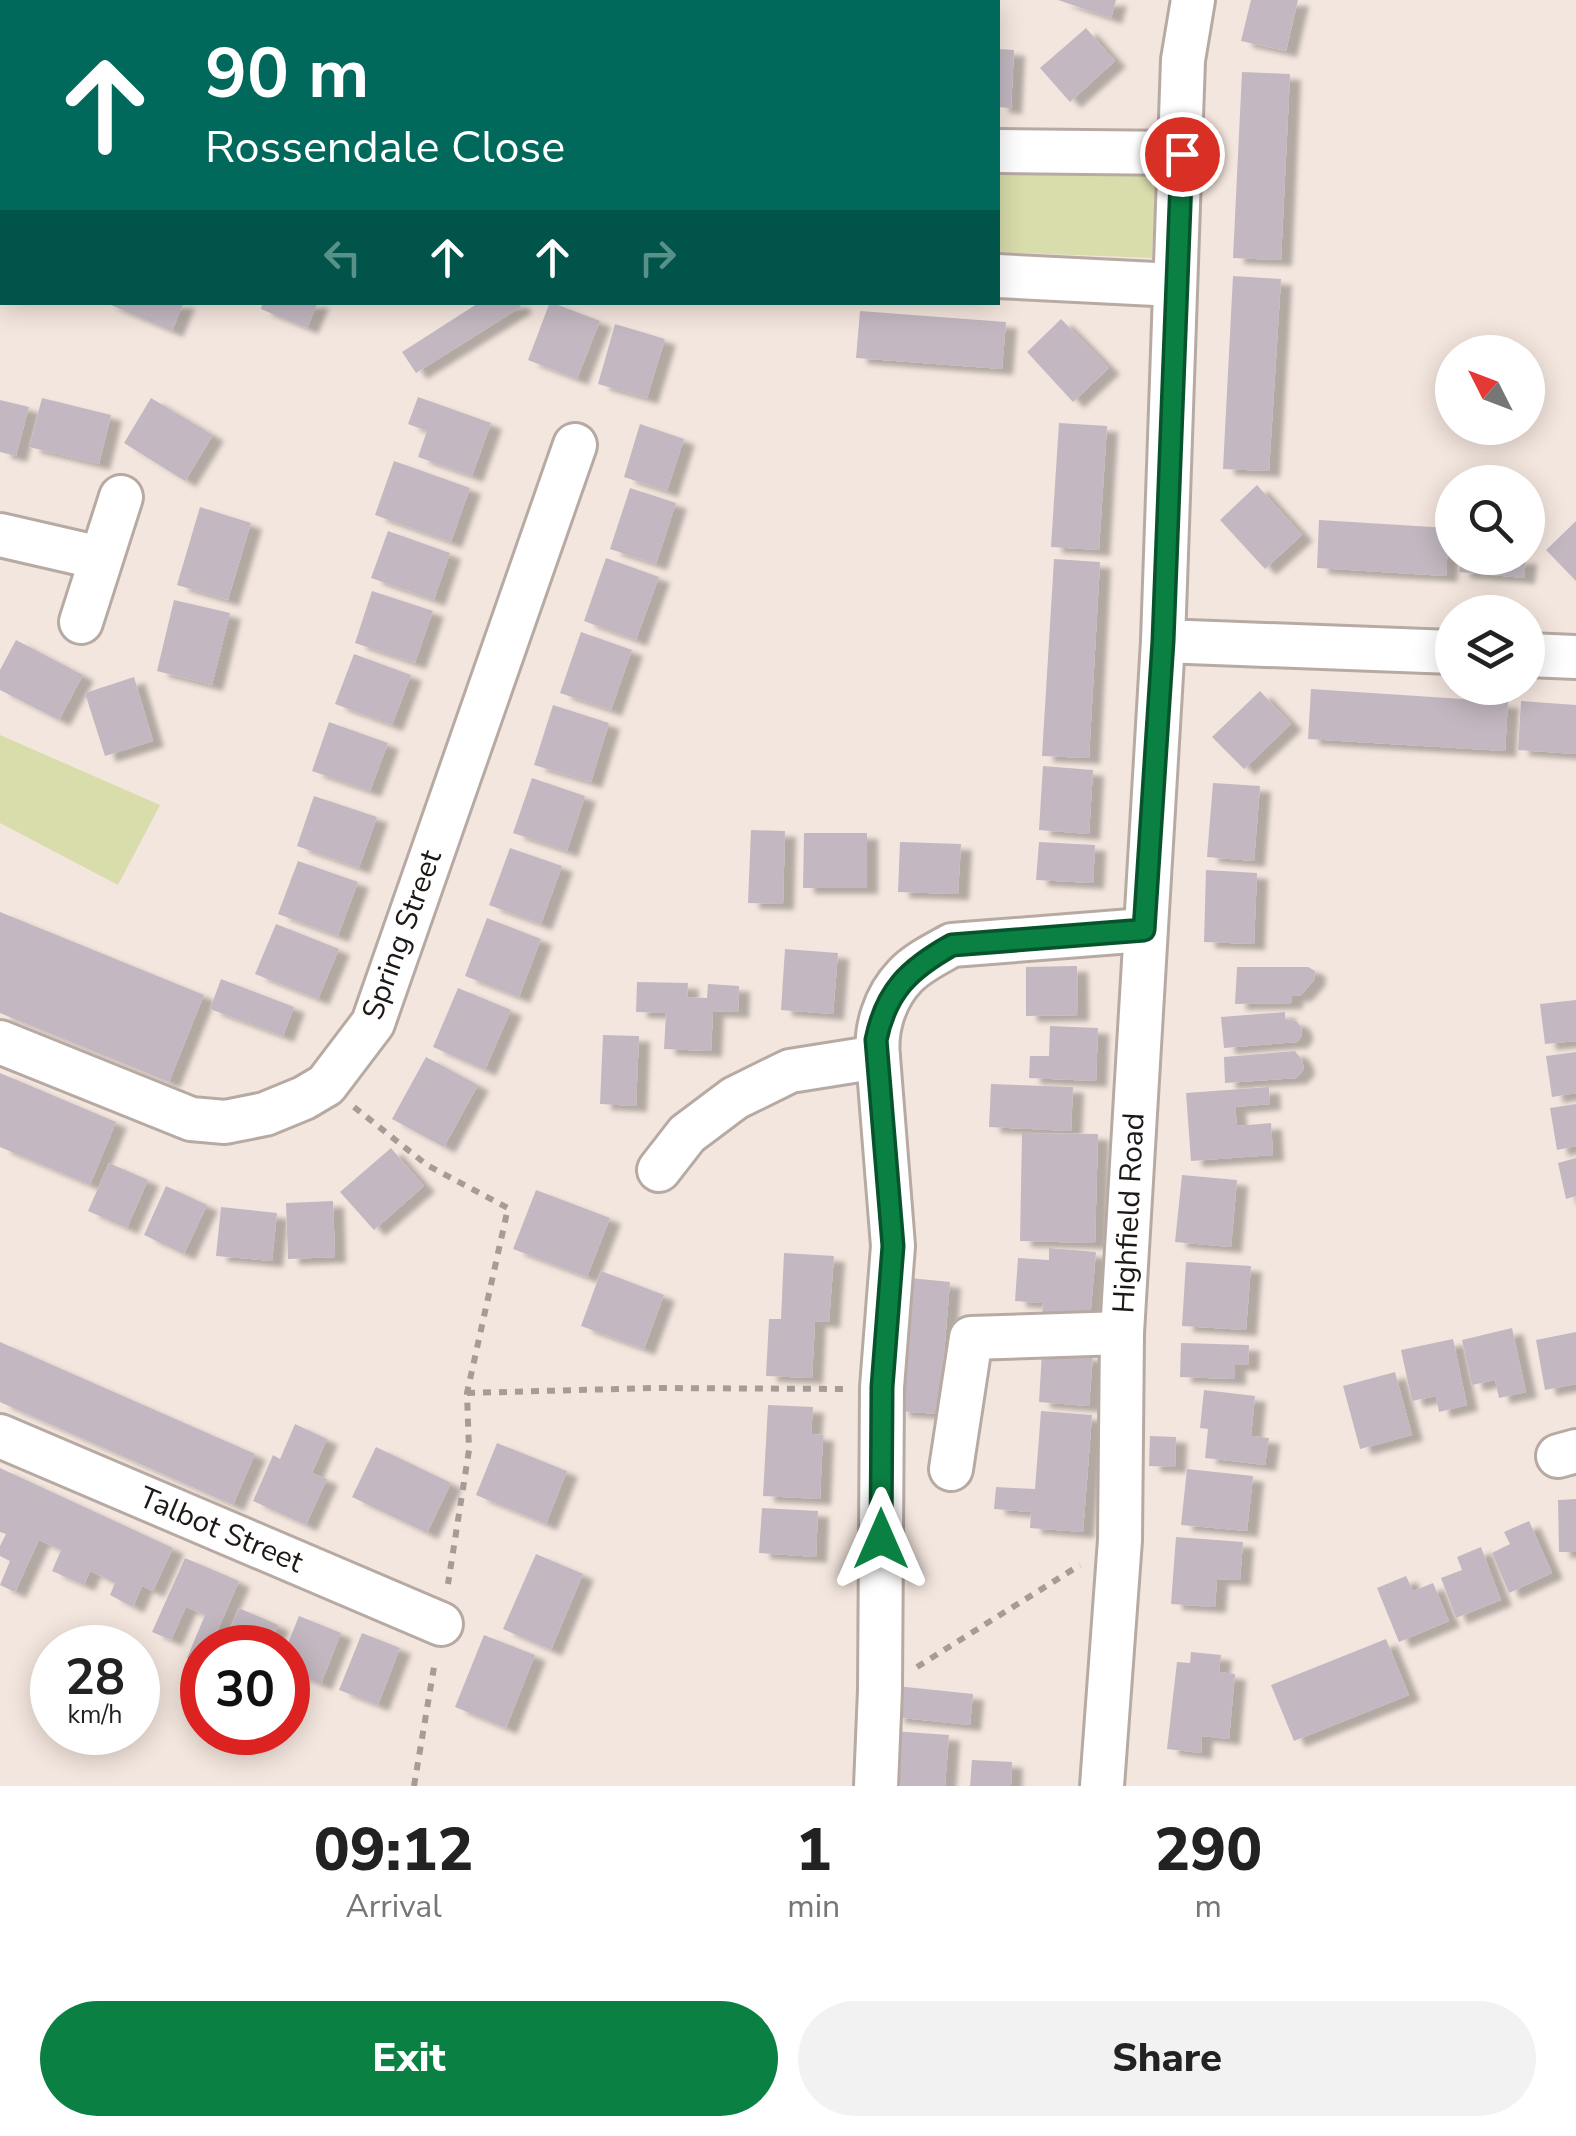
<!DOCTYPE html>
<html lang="en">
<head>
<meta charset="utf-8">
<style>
	:root { --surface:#fff; --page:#f2f2f2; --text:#222; --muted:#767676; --accent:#0b8043 }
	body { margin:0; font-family:"Nunito Sans",sans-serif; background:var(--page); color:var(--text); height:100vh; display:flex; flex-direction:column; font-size:38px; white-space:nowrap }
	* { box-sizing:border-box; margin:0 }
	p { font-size:32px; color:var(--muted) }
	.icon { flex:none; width:55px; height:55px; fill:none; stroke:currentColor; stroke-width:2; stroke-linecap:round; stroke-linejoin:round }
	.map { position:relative; height:1786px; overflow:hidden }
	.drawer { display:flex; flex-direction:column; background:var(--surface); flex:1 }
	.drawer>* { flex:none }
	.guide { position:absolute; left:0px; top:0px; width:1000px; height:305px; box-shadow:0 5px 25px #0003; background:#00695c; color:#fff; overflow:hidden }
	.needle { width:65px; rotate:312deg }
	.fabs { position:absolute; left:1435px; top:335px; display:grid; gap:20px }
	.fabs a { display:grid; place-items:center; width:110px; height:110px; border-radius:50%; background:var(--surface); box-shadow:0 5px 25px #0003; font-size:50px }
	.speed { position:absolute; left:30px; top:1625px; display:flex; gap:20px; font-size:50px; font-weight:700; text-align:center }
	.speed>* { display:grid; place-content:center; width:130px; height:130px; border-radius:50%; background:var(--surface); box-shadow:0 5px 25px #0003; line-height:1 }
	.speed small { font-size:25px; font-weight:400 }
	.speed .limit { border:15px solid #d22; background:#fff; color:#111 }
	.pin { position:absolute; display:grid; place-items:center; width:85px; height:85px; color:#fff; margin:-42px; border:5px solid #fff; border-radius:50%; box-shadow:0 2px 10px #0007 }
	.me { position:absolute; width:110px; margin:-55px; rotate:0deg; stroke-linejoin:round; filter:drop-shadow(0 0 8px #0008) }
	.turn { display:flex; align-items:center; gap:35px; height:210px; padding:0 40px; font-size:45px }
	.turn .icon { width:130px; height:130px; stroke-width:2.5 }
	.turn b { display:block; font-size:70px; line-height:85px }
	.lanes { display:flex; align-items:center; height:95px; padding:0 40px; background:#0003; justify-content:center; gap:50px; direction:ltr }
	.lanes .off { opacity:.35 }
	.eta { display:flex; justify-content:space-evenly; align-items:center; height:170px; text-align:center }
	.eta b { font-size:60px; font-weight:800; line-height:70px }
	.action { display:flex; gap:20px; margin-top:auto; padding:20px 40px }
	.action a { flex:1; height:115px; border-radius:60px; background:var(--accent); color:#fff; font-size:40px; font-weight:800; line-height:115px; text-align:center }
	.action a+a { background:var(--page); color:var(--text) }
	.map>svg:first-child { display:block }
</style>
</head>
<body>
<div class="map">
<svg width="1576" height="1786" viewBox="0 0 1576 1786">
	<defs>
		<filter id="shadow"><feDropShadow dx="11" dy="6" stdDeviation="2.5" flood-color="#0004"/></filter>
	</defs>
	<rect width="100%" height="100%" fill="#f3e6de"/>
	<g fill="#d9ddac">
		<path d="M 998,166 L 1156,172 L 1152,258 L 998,252 Z"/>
		<path d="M 0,735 L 160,805 L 118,885 L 0,823 Z"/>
	</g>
	<g fill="#c3b8c1" filter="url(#shadow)">
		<path d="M 1058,0 L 1116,0 L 1111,18 Z"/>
		<path d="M 1251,0 L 1298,0 L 1286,51 L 1241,41 Z"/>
		<path d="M 1086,28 L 1115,61 L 1070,102 L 1040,68 Z"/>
		<path d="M 998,49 L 1014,50 L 1011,108 L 998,107 Z"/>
		<path d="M 1242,72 L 1290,74 L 1281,260 L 1233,258 Z"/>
		<path d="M 1233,276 L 1281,279 L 1269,471 L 1223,469 Z"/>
		<path d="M 104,302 L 184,302 L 172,331 Z"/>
		<path d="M 263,302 L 318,302 L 307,328 L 261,309 Z"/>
		<path d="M 480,302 L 518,302 L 521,307 L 416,373 L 402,352 Z"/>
		<path d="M 550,302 L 600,321 L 577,379 L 528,360 Z"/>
		<path d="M 860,311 L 1006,322 L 1002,369 L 856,358 Z"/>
		<path d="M 1061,319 L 1109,368 L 1073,402 L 1027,352 Z"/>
		<path d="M 615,324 L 665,339 L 647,398 L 598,384 Z"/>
		<path d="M 418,397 L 491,423 L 472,476 L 418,457 L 427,431 L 408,424 Z"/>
		<path d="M 42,398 L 111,415 L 99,464 L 29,447 Z"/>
		<path d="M 151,398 L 213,435 L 185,481 L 124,443 Z"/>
		<path d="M 0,400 L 29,407 L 16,456 L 0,452 Z"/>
		<path d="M 1059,423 L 1107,426 L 1099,550 L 1051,547 Z"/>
		<path d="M 640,424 L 684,439 L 667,491 L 624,477 Z"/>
		<path d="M 394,461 L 470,488 L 451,542 L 375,515 Z"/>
		<path d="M 1257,485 L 1302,535 L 1265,569 L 1220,520 Z"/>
		<path d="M 630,488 L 676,503 L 656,564 L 610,549 Z"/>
		<path d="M 200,507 L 251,523 L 228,600 L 177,585 Z"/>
		<path d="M 1319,520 L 1449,528 L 1446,576 L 1317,568 Z"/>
		<path d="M 1576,521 L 1576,581 L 1546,550 Z"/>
		<path d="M 388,531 L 450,553 L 434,600 L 371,578 Z"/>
		<path d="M 606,558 L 659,577 L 636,640 L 584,621 Z"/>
		<path d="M 1461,558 L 1526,558 L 1524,578 L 1459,572 Z"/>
		<path d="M 1054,559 L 1100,562 L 1089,758 L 1042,756 Z"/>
		<path d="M 372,591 L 433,611 L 415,663 L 355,643 Z"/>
		<path d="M 174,600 L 230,613 L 212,685 L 157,671 Z"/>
		<path d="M 581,632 L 632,650 L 611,710 L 560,693 Z"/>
		<path d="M 16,640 L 83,675 L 59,720 L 0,690 L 0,670 Z"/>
		<path d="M 354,654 L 411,675 L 392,725 L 335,704 Z"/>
		<path d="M 134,677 L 153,741 L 105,756 L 85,693 Z"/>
		<path d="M 1311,689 L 1508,702 L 1505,751 L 1308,739 Z"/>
		<path d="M 1260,691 L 1291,724 L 1244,769 L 1212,737 Z"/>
		<path d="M 1521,701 L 1576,705 L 1576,754 L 1518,750 Z"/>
		<path d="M 553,705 L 609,723 L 591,782 L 534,765 Z"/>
		<path d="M 329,722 L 388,743 L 370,791 L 312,771 Z"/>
		<path d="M 1043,766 L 1093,770 L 1089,834 L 1039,830 Z"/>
		<path d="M 532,778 L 585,796 L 567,851 L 513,833 Z"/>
		<path d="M 1213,783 L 1260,786 L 1254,861 L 1207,857 Z"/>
		<path d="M 314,796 L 377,817 L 359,868 L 297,846 Z"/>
		<path d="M 751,830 L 785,831 L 783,904 L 748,903 Z"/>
		<path d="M 804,833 L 867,833 L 867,888 L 803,888 Z"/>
		<path d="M 900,842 L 961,844 L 958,894 L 898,892 Z"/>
		<path d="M 1039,842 L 1095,845 L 1093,883 L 1036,880 Z"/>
		<path d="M 510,848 L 562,866 L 541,924 L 489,905 Z"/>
		<path d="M 298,861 L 358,882 L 338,936 L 278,914 Z"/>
		<path d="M 1206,870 L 1257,873 L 1254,944 L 1204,942 Z"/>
		<path d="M 0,912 L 204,995 L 169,1082 L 0,1013 Z"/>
		<path d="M 487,918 L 541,939 L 519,997 L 465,976 Z"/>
		<path d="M 276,924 L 339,949 L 318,999 L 255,974 Z"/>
		<path d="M 785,949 L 838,953 L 833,1014 L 781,1010 Z"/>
		<path d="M 1077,966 L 1078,1015 L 1026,1016 L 1026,967 Z"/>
		<path d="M 1237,967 L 1308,967 L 1315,971 L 1314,980 L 1301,995 L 1292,996 L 1292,1003 L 1235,1004 Z"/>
		<path d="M 221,979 L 294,1007 L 283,1036 L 210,1009 Z"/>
		<path d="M 637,982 L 688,983 L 687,997 L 707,998 L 708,984 L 739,986 L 738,1012 L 713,1011 L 711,1051 L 664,1049 L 666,1013 L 636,1012 Z"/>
		<path d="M 458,988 L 511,1010 L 485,1070 L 433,1047 Z"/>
		<path d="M 1576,1000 L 1576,1041 L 1545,1044 L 1540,1004 Z"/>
		<path d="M 1285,1012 L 1285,1019 L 1296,1021 L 1301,1027 L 1302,1035 L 1297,1042 L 1224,1048 L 1221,1017 Z"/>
		<path d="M 1050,1026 L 1098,1028 L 1096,1081 L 1029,1078 L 1030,1056 L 1049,1056 Z"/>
		<path d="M 603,1035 L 639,1036 L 636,1106 L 600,1104 Z"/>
		<path d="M 1295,1051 L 1302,1060 L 1304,1069 L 1296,1078 L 1225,1083 L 1224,1057 Z"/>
		<path d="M 1576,1052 L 1576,1093 L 1552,1097 L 1546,1056 Z"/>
		<path d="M 426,1057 L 478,1085 L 444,1147 L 392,1119 Z"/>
		<path d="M 0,1073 L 116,1122 L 90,1185 L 0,1147 Z"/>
		<path d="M 991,1084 L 1073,1087 L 1071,1131 L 989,1127 Z"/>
		<path d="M 1269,1087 L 1270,1104 L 1235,1107 L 1237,1126 L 1271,1123 L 1273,1155 L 1191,1161 L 1186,1093 Z"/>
		<path d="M 1576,1104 L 1576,1146 L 1557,1150 L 1550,1108 Z"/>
		<path d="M 1022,1133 L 1098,1134 L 1095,1243 L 1020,1241 Z"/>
		<path d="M 391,1148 L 424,1186 L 374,1230 L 340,1192 Z"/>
		<path d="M 1576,1158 L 1576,1196 L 1566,1199 L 1558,1163 Z"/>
		<path d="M 109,1163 L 148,1180 L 127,1228 L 88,1211 Z"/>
		<path d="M 1182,1175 L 1237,1180 L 1231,1247 L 1175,1242 Z"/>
		<path d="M 166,1186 L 207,1205 L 184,1254 L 144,1235 Z"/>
		<path d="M 536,1190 L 610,1218 L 587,1277 L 513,1249 Z"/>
		<path d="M 333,1201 L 335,1257 L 288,1259 L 286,1203 Z"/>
		<path d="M 221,1207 L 277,1213 L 272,1261 L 216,1256 Z"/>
		<path d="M 1049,1248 L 1096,1252 L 1090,1319 L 1042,1316 L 1043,1303 L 1015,1301 L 1018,1258 L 1049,1260 Z"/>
		<path d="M 784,1253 L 834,1256 L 829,1322 L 815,1321 L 812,1378 L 766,1376 L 769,1319 L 781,1319 Z"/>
		<path d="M 1186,1262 L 1251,1266 L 1246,1330 L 1182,1326 Z"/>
		<path d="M 601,1271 L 664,1295 L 644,1349 L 581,1326 Z"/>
		<path d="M 910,1278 L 950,1282 L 939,1414 L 898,1411 Z"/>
		<path d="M 1512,1328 L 1526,1392 L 1499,1398 L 1495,1380 L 1472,1385 L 1462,1340 Z"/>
		<path d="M 1576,1332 L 1576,1384 L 1545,1390 L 1536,1340 Z"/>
		<path d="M 1453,1339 L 1467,1405 L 1439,1412 L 1436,1396 L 1412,1401 L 1401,1350 Z"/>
		<path d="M 0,1342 L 255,1454 L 233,1505 L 0,1402 Z"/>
		<path d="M 1181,1343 L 1249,1345 L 1248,1365 L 1235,1365 L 1235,1379 L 1180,1377 Z"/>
		<path d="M 1042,1352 L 1093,1355 L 1089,1406 L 1039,1402 Z"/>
		<path d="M 1395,1372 L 1412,1435 L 1360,1449 L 1343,1386 Z"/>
		<path d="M 1204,1390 L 1255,1396 L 1251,1436 L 1269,1438 L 1265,1465 L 1205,1458 L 1208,1429 L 1200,1428 Z"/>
		<path d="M 768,1405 L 813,1407 L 811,1434 L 823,1435 L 820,1499 L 763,1496 Z"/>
		<path d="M 1041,1411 L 1092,1415 L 1083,1532 L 1030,1528 L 1031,1512 L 994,1509 L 996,1487 L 1035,1489 Z"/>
		<path d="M 295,1424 L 327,1439 L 312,1473 L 327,1479 L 306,1525 L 253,1501 L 273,1455 L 280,1459 Z"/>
		<path d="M 1150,1436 L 1176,1437 L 1175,1467 L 1149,1466 Z"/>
		<path d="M 497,1443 L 567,1471 L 546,1524 L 476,1495 Z"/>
		<path d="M 376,1447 L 451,1483 L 427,1533 L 352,1497 Z"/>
		<path d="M 0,1468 L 173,1548 L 153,1591 L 142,1586 L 133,1607 L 110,1595 L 115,1583 L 90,1571 L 84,1585 L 52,1571 L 61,1550 L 39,1540 L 15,1592 L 0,1585 L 10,1561 L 0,1556 L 0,1546 L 6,1534 L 0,1532 Z"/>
		<path d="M 1187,1469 L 1253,1476 L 1247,1531 L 1181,1525 Z"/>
		<path d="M 1576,1499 L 1576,1552 L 1559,1552 L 1558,1500 Z"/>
		<path d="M 762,1508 L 818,1511 L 816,1557 L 759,1553 Z"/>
		<path d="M 1529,1521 L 1552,1573 L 1509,1593 L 1492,1553 L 1510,1544 L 1504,1532 Z"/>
		<path d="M 1176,1537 L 1243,1542 L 1240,1580 L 1217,1579 L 1215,1607 L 1171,1604 Z"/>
		<path d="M 1481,1547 L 1501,1600 L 1456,1618 L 1441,1578 L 1462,1570 L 1457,1557 Z"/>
		<path d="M 536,1554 L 583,1574 L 551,1650 L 503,1629 Z"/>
		<path d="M 185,1558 L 239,1581 L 210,1648 L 202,1648 L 202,1664 L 187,1658 L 205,1615 L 186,1607 L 171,1640 L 152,1632 Z"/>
		<path d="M 1406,1576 L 1413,1591 L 1433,1583 L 1449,1621 L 1399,1642 L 1377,1588 Z"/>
		<path d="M 239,1608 L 278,1625 L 268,1648 L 222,1648 Z"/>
		<path d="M 299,1616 L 341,1633 L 321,1684 L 288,1670 L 288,1648 L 286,1648 Z"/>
		<path d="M 362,1633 L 400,1648 L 378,1705 L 339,1690 Z"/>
		<path d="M 484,1635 L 535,1655 L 506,1728 L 455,1707 Z"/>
		<path d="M 1386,1639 L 1409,1695 L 1294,1741 L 1271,1685 Z"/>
		<path d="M 1191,1652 L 1221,1655 L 1219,1672 L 1235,1674 L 1229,1739 L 1202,1736 L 1201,1753 L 1167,1749 L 1177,1662 L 1190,1663 Z"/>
		<path d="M 896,1686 L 973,1694 L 970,1725 L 893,1717 Z"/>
		<path d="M 892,1731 L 949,1735 L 945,1786 L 887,1786 Z"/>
		<path d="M 972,1760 L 1012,1762 L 1011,1786 L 970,1786 Z"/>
	</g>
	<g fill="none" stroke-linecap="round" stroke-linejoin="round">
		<defs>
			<g id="street">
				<path d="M 1193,0 L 1183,60 L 1163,641 L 1452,652"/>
				<path d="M 0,136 L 2,137"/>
				<path d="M 998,151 L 1181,153"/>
				<path d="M 998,276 L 1175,285"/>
				<path d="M 0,535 L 100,558"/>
				<path d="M 81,622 L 121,497"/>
				<path d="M 1528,655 L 1576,657"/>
				<path d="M 0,1042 L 191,1119 L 225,1122 L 265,1114 L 304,1098 L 326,1085 L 373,1023 L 575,445"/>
				<path d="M 659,1170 L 687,1134 L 735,1098 L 790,1071 L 878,1057 C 875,1028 885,997 905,976 C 917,963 936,954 952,945 L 1144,930"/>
				<path d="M 0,1436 L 441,1624"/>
				<path d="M 1558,1456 L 1576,1451"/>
				<path d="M 951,1469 L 971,1338 L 1122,1333"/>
				<path d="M 876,1786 L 880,1690 L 882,1387 L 893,1246 L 878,1057"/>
				<path d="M 1102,1786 L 1120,1540 L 1122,1333 L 1163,641"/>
			</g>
		</defs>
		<use href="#street" stroke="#b7aaa3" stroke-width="48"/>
		<g stroke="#a69c96" stroke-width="6" stroke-dasharray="8 8" stroke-linecap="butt">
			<path d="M 530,2 L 532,0"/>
			<path d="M 595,2 L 596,0"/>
			<path d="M 354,1107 L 427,1165 L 508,1208 L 467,1393 L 469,1450 L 448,1584"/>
			<path d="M 467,1393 L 655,1388 L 846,1389"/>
			<path d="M 917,1667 L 1080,1565"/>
			<path d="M 414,1786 L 435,1661"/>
		</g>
		<use href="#street" stroke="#fff" stroke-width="42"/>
	</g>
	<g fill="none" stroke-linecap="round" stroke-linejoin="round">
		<defs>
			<path id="route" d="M 881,1539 L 882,1387 L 893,1246 L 876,1040 C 886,991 909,969 952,945 L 1144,930 L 1163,641 L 1182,154"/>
		</defs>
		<use href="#route" stroke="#07532c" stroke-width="25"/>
		<use href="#route" stroke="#0b8043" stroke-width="18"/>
	</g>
	<g text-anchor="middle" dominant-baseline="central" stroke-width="10" stroke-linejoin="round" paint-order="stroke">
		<g font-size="30" fill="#1d1815" stroke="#fff">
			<text transform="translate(402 935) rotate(-70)">Spring Street</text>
			<text transform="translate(1129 1213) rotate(-87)">Highfield Road</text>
			<text transform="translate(221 1530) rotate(23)">Talbot Street</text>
		</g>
	</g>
</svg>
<div class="fabs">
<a><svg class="needle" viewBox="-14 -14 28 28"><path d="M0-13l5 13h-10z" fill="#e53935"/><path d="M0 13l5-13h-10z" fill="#767676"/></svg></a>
<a><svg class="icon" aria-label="search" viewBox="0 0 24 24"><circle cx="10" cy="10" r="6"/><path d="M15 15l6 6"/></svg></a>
<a><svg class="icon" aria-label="layers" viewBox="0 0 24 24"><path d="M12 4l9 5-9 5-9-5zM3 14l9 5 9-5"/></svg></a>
</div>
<div class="speed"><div>28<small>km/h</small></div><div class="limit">30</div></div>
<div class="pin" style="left:1182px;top:154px;background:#d93025"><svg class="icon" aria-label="arrive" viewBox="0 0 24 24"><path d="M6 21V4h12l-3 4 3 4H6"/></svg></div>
<svg class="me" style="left:881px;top:1539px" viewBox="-20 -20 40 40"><path d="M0-17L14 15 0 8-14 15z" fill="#0b8043" stroke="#fff" stroke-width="4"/></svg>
<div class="guide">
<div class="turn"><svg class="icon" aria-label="ahead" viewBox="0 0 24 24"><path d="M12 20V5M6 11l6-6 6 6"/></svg><div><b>90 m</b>Rossendale Close</div></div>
<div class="lanes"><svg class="icon off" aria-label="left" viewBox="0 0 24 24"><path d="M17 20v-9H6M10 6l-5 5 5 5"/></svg><svg class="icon" aria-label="ahead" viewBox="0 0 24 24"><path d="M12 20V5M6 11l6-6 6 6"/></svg><svg class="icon" aria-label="ahead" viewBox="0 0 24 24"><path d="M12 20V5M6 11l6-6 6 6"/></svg><svg class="icon off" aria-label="right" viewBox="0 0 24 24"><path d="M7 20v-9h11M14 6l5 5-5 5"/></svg></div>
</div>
</div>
<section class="drawer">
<div class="eta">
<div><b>09:12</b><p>Arrival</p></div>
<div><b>1</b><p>min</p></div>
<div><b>290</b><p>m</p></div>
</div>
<div class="action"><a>Exit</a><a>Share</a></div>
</section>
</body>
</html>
